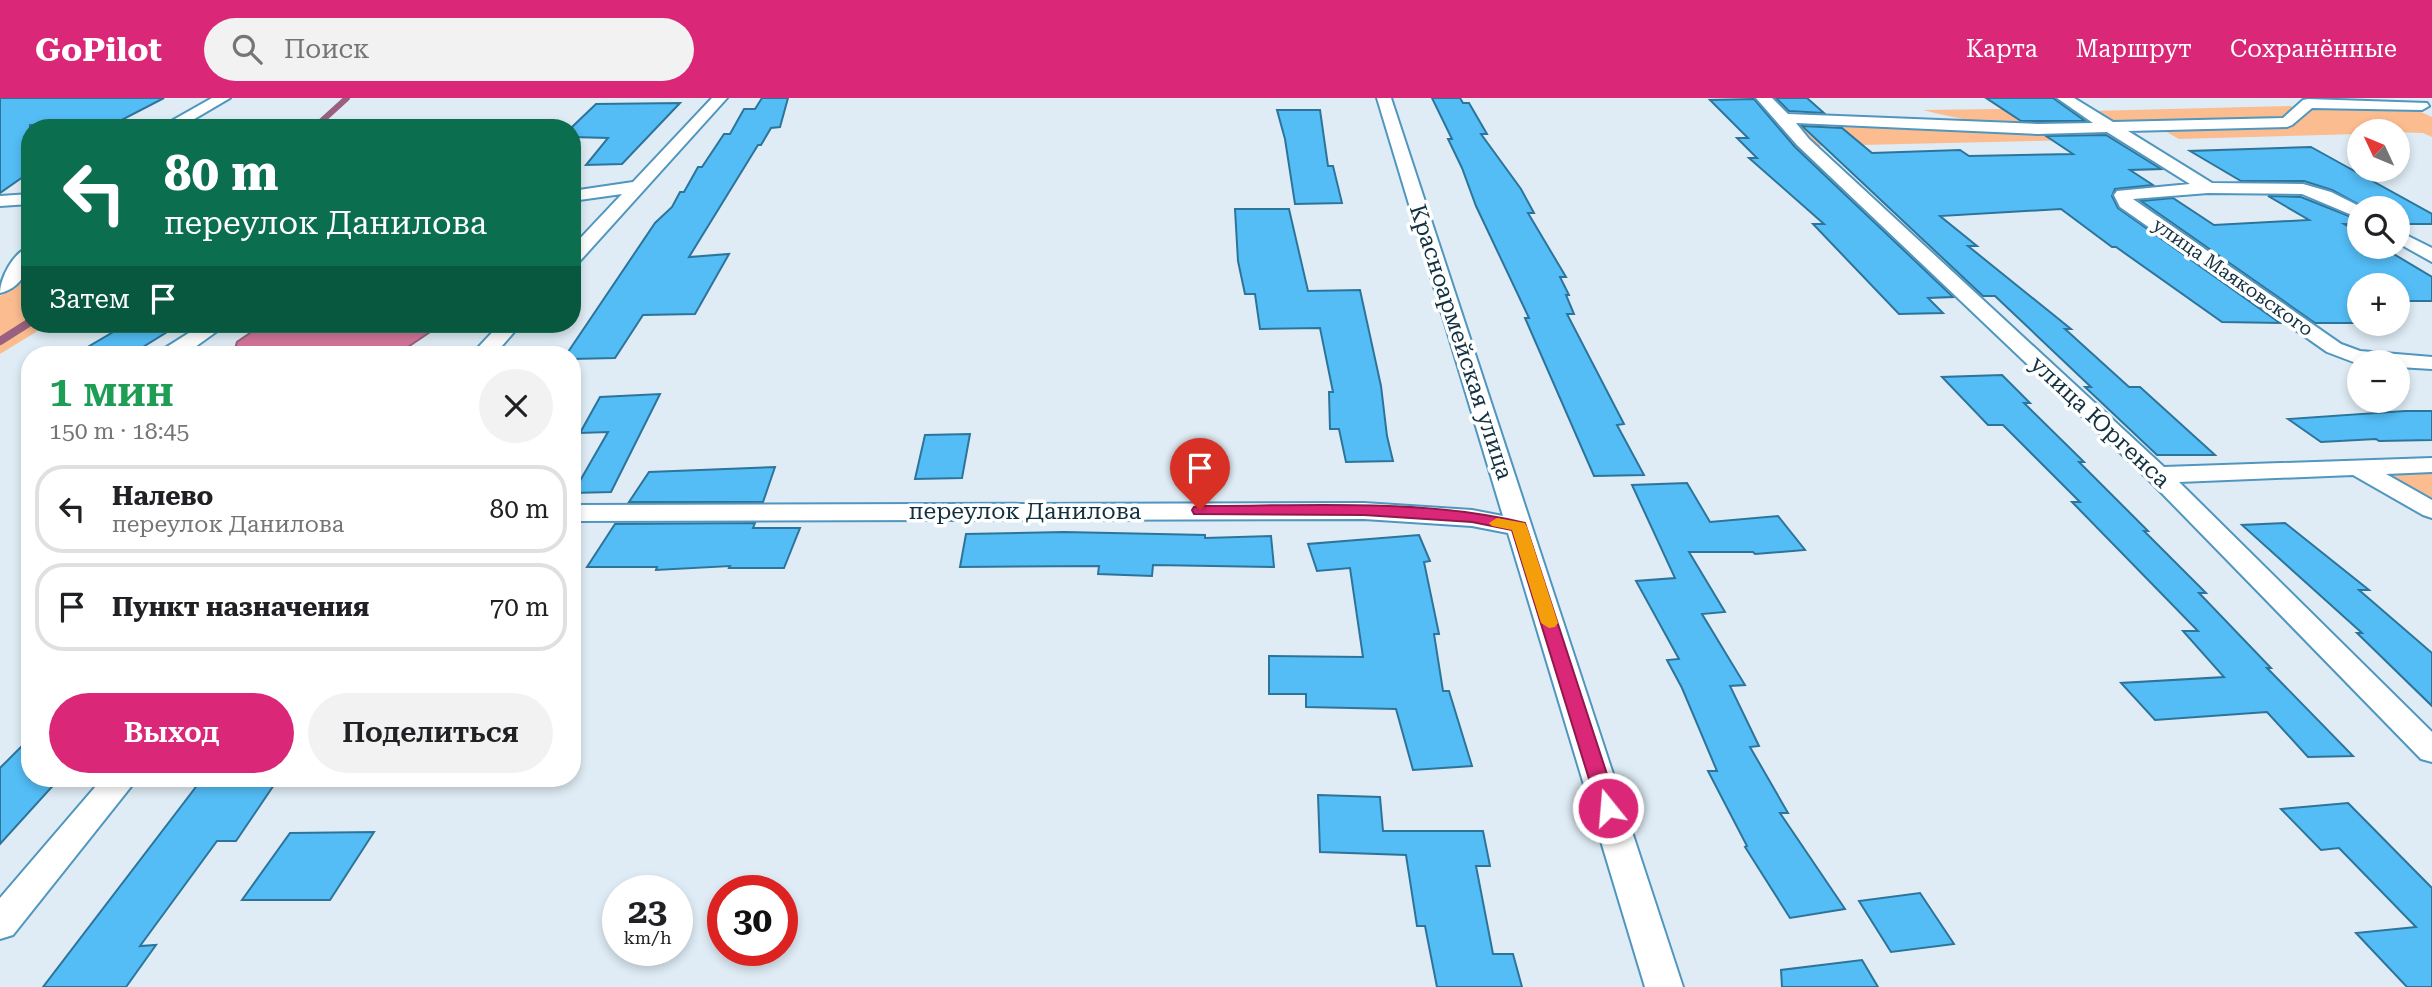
<!DOCTYPE html>
<html lang="ru">
<head>
<meta charset="utf-8">
<style>
	:root { --surface:#fff; --page:#f2f2f2; --text:#202124; --muted:#757577; --line:#e0e0e0; --accent:#db2777 }
	body { margin:0; font-family:"Roboto Serif",serif; background:var(--page); color:var(--text); height:100vh; display:flex; flex-direction:column; font-size:26px; white-space:nowrap }
	* { box-sizing:border-box; margin:0 }
	p { font-size:23px; color:var(--muted) }
	.icon { flex:none; width:38px; height:38px; fill:none; stroke:currentColor; stroke-width:2; stroke-linecap:round; stroke-linejoin:round }
	.map { position:relative; flex:1; overflow:hidden }
	.drawer { position:absolute; left:21px; top:248px; width:560px; height:441px; display:flex; flex-direction:column; background:var(--surface); border-radius:28px; box-shadow:0 4px 10px #0003 }
	.drawer>* { flex:none }
	.hud { position:absolute; left:21px; top:21px; width:560px; height:214px; border-radius:28px; box-shadow:0 4px 10px #0003; background:#0b6e4f; color:#fff; overflow:hidden }
	.needle { width:46px; rotate:314deg }
	.controls { position:absolute; left:2347px; top:21px; display:grid; gap:14px }
	.controls a { display:grid; place-items:center; width:63px; height:63px; border-radius:50%; background:var(--surface); box-shadow:0 4px 10px #0003; font-size:35px }
	.speed { position:absolute; left:602px; top:777px; display:flex; gap:14px; font-size:35px; font-weight:700; text-align:center }
	.speed>* { display:grid; place-content:center; width:91px; height:91px; border-radius:50%; background:var(--surface); box-shadow:0 4px 10px #0003; line-height:1 }
	.speed small { font-size:18px; font-weight:400 }
	.speed .limit { border:10px solid #d22; background:#fff; color:#111 }
	.pin { position:absolute; display:grid; place-items:center; width:60px; height:60px; color:#fff; margin:-72px -30px; border-radius:50% 50% 50% 0; rotate:-45deg; box-shadow:0 0 7px #0007 }
	.pin .icon { rotate:45deg }
	.me { position:absolute; width:77px; margin:-38px; rotate:343deg; stroke-linejoin:round; filter:drop-shadow(0 0 5px #0008) }
	.turn { display:flex; align-items:center; gap:24px; height:147px; padding:0 28px; font-size:32px }
	.turn .icon { width:91px; height:91px; stroke-width:2.5 }
	.turn b { display:block; font-size:49px; line-height:60px }
	.then { display:flex; align-items:center; height:66px; padding:0 28px; background:#0003; gap:14px; font-size:26px }
	.round { display:grid; place-items:center; flex:none; width:74px; height:74px; border-radius:37px; background:var(--page) }
	.overview { display:flex; align-items:center; justify-content:space-between; height:119px; padding:0 28px }
	h1 { font-size:42px; font-weight:600; line-height:52px; color:#1e9e55 }
	.cta { display:flex; gap:14px; margin-top:auto; padding:14px 28px }
	.cta a { flex:1; height:80px; border-radius:42px; background:var(--accent); color:#fff; font-size:28px; font-weight:600; line-height:80px; text-align:center }
	.cta a+a { background:var(--page); color:var(--text) }
	ul { padding:0; list-style:none }
	li { display:flex; align-items:center; gap:21px; height:88px; margin:0 14px 10px; padding:0 14px; border:4px solid var(--line); border-radius:28px }
	li div { flex:1 }
	li b { display:block; font-size:26px }
	li em { font-style:normal }
	header { display:flex; align-items:center; gap:42px; box-sizing:border-box; height:98px; padding:0 35px; background:var(--accent); color:#fff }
	header strong { font-size:33px }
	nav { display:flex; gap:38px; margin-inline-start:auto; font-size:24px }
	.search { width:490px; height:63px; background:var(--page); display:flex; align-items:center; gap:18px; box-sizing:border-box; padding:0 24px; border-radius:38px; color:var(--muted); font-size:26px }
	.map>svg:first-child { display:block }
</style>
</head>
<body>
<header>
<strong>GoPilot</strong>
<div class="search"><svg class="icon" aria-label="search" viewBox="0 0 24 24"><circle cx="10" cy="10" r="6"/><path d="M15 15l6 6"/></svg>Поиск</div>
<nav><a>Карта</a><a>Маршрут</a><a>Сохранённые</a></nav>
</header>
<div class="map">
<svg width="2432" height="889" viewBox="0 0 2432 889">
	<rect width="100%" height="100%" fill="#dfecf5"/>
	<g fill="#fbbc90">
		<path d="M 2313,7 L 2412,10 L 2432,19 L 2432,39 L 2423,35 L 2359,33 L 2359,36 L 2179,41 L 2156,28 L 2291,26 Z"/>
		<path d="M 2290,8 L 2294,9 L 2277,23 L 2118,27 L 2092,13 Z"/>
		<path d="M 2068,10 L 2094,24 C 2035,32 1980,27 1923,12 Z"/>
		<path d="M 1790,23 L 2109,30 L 2125,41 L 1816,48 Z"/>
		<path d="M 30,179 L 30,226 L 49,226 L 0,256 L 0,198 Z"/>
		<path d="M 2432,375 L 2432,406 L 2390,383 L 2394,377 Z"/>
	</g>
	<path fill="#d4759a" stroke="#9a607f" stroke-width="2" d="M 263,226 L 442,226 L 396,257 L 233,257 L 237,244 Z"/>
	<g fill="none" stroke-linecap="round" stroke-linejoin="round">
		<path stroke="#9a607f" stroke-width="6" d="M 314,30 L 347,0"/>
		<path stroke="#9a607f" stroke-width="8" d="M 0,243 L 30,224"/>
	</g>
	<g fill="#54bdf6" stroke="#2d749b" stroke-width="2">
		<path d="M 0,0 L 164,0 L 112,27 L 30,27 L 30,74 L 0,95 Z"/>
		<path d="M 762,0 L 788,0 L 780,29 L 771,30 L 761,47 L 758,47 L 689,159 L 729,156 L 695,216 L 643,217 L 615,260 L 572,261 L 572,257 L 566,257 L 655,125 L 672,109 L 680,94 L 684,94 L 698,69 L 702,69 L 724,36 L 730,36 L 744,11 L 755,11 Z"/>
		<path d="M 1432,0 L 1460,0 L 1463,5 L 1469,5 L 1487,36 L 1481,36 L 1521,91 L 1534,115 L 1528,115 L 1566,179 L 1560,179 L 1569,197 L 1566,197 L 1574,216 L 1567,216 L 1624,326 L 1617,327 L 1644,377 L 1594,378 L 1525,220 L 1529,220 L 1476,108 L 1462,70 L 1448,41 L 1452,41 Z"/>
		<path d="M 1776,0 L 1807,0 L 1824,15 L 1789,13 Z"/>
		<path d="M 1986,0 L 2053,0 L 2085,23 L 2021,23 Z"/>
		<path d="M 1754,1 L 1795,49 L 1953,199 L 1928,200 L 1943,215 L 1899,216 L 1813,126 L 1824,126 L 1749,60 L 1757,60 L 1737,40 L 1748,40 L 1710,2 Z"/>
		<path d="M 680,5 L 622,66 L 586,67 L 608,40 L 572,39 L 571,30 L 596,6 Z"/>
		<path d="M 1277,12 L 1320,12 L 1328,68 L 1333,68 L 1342,105 L 1295,106 L 1285,41 Z"/>
		<path d="M 1802,28 L 1842,30 L 1872,55 L 1960,52 L 1969,58 L 2073,56 L 2046,38 L 2106,37 L 2161,71 L 2130,72 L 2153,87 L 2115,91 L 2112,98 L 2118,110 L 2280,225 L 2222,224 L 2116,149 L 2112,149 L 2061,111 L 1940,118 L 1977,148 L 1968,148 L 2071,231 L 2065,231 L 2129,289 L 2140,289 L 2215,357 L 2157,357 L 2085,289 L 2091,289 L 1995,198 L 1983,198 Z"/>
		<path d="M 2311,49 L 2432,116 L 2432,126 L 2398,126 L 2398,110 L 2365,110 L 2332,92 L 2304,83 L 2241,83 L 2190,53 Z"/>
		<path d="M 2268,98 L 2301,99 L 2359,122 L 2359,126 L 2344,126 L 2359,135 L 2359,149 L 2382,149 L 2432,179 L 2432,203 L 2398,203 L 2398,187 L 2359,187 L 2359,225 L 2315,225 L 2141,103 L 2173,100 L 2214,127 L 2309,122 Z"/>
		<path d="M 1235,111 L 1289,111 L 1308,193 L 1360,192 L 1381,288 L 1387,338 L 1393,363 L 1346,364 L 1339,331 L 1330,331 L 1329,294 L 1333,294 L 1320,230 L 1260,231 L 1255,196 L 1245,196 L 1238,163 Z"/>
		<path d="M 127,226 L 180,226 L 130,257 L 74,257 Z"/>
		<path d="M 2002,277 L 2030,305 L 2024,305 L 2084,364 L 2079,364 L 2148,433 L 2144,433 L 2206,495 L 2199,495 L 2271,570 L 2267,570 L 2353,658 L 2308,659 L 2267,614 L 2155,622 L 2121,585 L 2224,579 L 2183,533 L 2198,533 L 2072,404 L 2080,404 L 2003,327 L 1988,327 L 1942,279 Z"/>
		<path d="M 660,296 L 611,394 L 573,395 L 608,334 L 580,335 L 600,299 Z"/>
		<path d="M 2405,313 L 2432,313 L 2432,342 L 2379,343 L 2376,341 L 2321,344 L 2288,321 Z"/>
		<path d="M 970,336 L 962,380 L 915,381 L 925,337 Z"/>
		<path d="M 775,369 L 763,404 L 629,404 L 649,374 Z"/>
		<path d="M 1687,385 L 1710,424 L 1778,418 L 1805,452 L 1755,456 L 1753,454 L 1689,454 L 1725,514 L 1702,516 L 1745,587 L 1730,588 L 1759,648 L 1750,649 L 1788,715 L 1780,715 L 1845,811 L 1790,820 L 1745,749 L 1747,748 L 1708,673 L 1717,673 L 1682,590 L 1667,562 L 1679,561 L 1636,483 L 1675,480 L 1632,387 Z"/>
		<path d="M 755,425 L 753,430 L 800,430 L 784,470 L 729,470 L 730,468 L 656,472 L 657,469 L 587,469 L 615,426 Z"/>
		<path d="M 2285,425 L 2369,492 L 2359,492 L 2432,555 L 2432,608 L 2357,535 L 2362,535 L 2242,427 Z"/>
		<path d="M 1064,434 L 1205,437 L 1205,440 L 1271,438 L 1274,469 L 1153,467 L 1152,478 L 1098,476 L 1099,468 L 960,469 L 966,436 Z"/>
		<path d="M 1419,437 L 1430,463 L 1424,464 L 1439,536 L 1434,536 L 1443,593 L 1449,593 L 1472,668 L 1413,672 L 1396,611 L 1306,609 L 1306,596 L 1269,596 L 1269,558 L 1363,559 L 1350,470 L 1317,473 L 1308,446 Z"/>
		<path d="M 30,640 L 30,681 L 59,681 L 0,746 L 0,670 Z"/>
		<path d="M 202,681 L 278,681 L 236,743 L 217,743 L 140,848 L 156,847 L 126,889 L 43,889 Z"/>
		<path d="M 1318,697 L 1380,699 L 1383,733 L 1483,733 L 1490,768 L 1476,768 L 1493,856 L 1513,856 L 1522,889 L 1437,889 L 1425,828 L 1417,828 L 1406,757 L 1320,754 Z"/>
		<path d="M 2348,705 L 2432,790 L 2432,889 L 2407,889 L 2356,835 L 2416,829 L 2339,750 L 2321,752 L 2281,711 Z"/>
		<path d="M 374,734 L 330,802 L 242,802 L 290,735 Z"/>
		<path d="M 1920,795 L 1954,846 L 1891,854 L 1859,803 Z"/>
		<path d="M 1862,862 L 1878,889 L 1782,889 L 1781,872 Z"/>
	</g>
	<g fill="none" stroke-linecap="round" stroke-linejoin="round">
		<defs>
			<g id="minor">
				<path d="M 212,0 L 230,0 L 179,30 L 159,30 Z"/>
				<path d="M 712,0 L 727,0 L 579,164 L 572,166 L 572,149 L 622,96 L 572,103 L 572,93 L 633,84 Z"/>
				<path d="M 1377,0 L 1391,0 L 1683,889 L 1645,889 L 1508,435 L 1472,428 L 1364,421 L 572,423 L 572,407 L 1364,405 L 1472,412 L 1503,418 Z"/>
				<path d="M 1756,0 L 1772,0 L 1788,16 L 2038,26 L 2093,25 L 2057,0 L 2074,0 L 2113,24 L 2283,20 L 2303,2 L 2308,1 L 2427,5 L 2429,8 L 2422,12 L 2312,10 L 2292,27 L 2287,29 L 2128,33 L 2212,85 L 2303,86 L 2331,94 L 2363,110 L 2359,110 L 2359,120 L 2302,96 L 2208,95 L 2133,101 L 2341,246 L 2360,253 L 2432,259 L 2432,271 L 2398,269 L 2398,264 L 2356,265 L 2327,254 L 2120,109 L 2114,97 L 2117,93 L 2190,86 L 2107,34 L 2038,36 L 1796,25 L 1809,41 L 2164,369 L 2432,360 L 2432,374 L 2386,376 L 2432,402 L 2432,420 L 2423,417 L 2353,377 L 2179,384 L 2432,634 L 2432,664 L 2421,661 L 2149,382 L 1797,47 Z"/>
				<path d="M 30,96 L 30,106 L 0,108 L 0,98 Z"/>
				<path d="M 2398,133 L 2432,150 L 2432,164 L 2398,145 Z"/>
				<path d="M 30,149 C 30,170 23,189 0,195 C 0,180 14,153 30,149 Z"/>
				<path d="M 203,226 L 227,226 L 184,257 L 159,257 L 162,252 Z"/>
				<path d="M 500,226 L 521,226 L 494,257 L 471,257 Z"/>
				<path d="M 102,681 L 137,681 L 13,837 L 0,841 L 0,800 Z"/>
			</g>
		</defs>
		<use href="#minor" stroke="#5096be" stroke-width="4"/>
		<use href="#minor" fill="#fff" fill-rule="evenodd"/>
	</g>
	<path fill="#db2777" stroke="#8e194d" stroke-width="2" d="M 1200,408 C 1305,408 1422,400 1525,425 L 1618,710 L 1615,715 L 1608,718 L 1601,715 L 1598,710 L 1512,432 L 1472,424 L 1364,417 L 1194,416 L 1192,412 L 1194,409 Z"/>
	<path fill="#f59e0b" d="M 1497,420 L 1525,425 L 1527,429 L 1558,525 L 1555,529 L 1549,530 L 1541,525 L 1512,432 L 1492,428 L 1489,425 Z"/>
	<g text-anchor="middle" dominant-baseline="central" stroke-width="7" stroke-linejoin="round" paint-order="stroke">
		<g font-size="19" fill="#123040" stroke="#fff">
			<text transform="translate(2233 179) rotate(35)">улица Маяковского</text>
		</g>
		<g font-size="23" fill="#123040" stroke="#fff">
			<text transform="translate(1461 244) rotate(72)">Красноармейская улица</text>
			<text transform="translate(2100 324) rotate(43)">улица Юргенса</text>
			<text x="1025" y="413">переулок Данилова</text>
		</g>
	</g>
</svg>
<div class="controls">
<a><svg class="needle" viewBox="-14 -14 28 28"><path d="M0-13l5 13h-10z" fill="#e53935"/><path d="M0 13l5-13h-10z" fill="#757577"/></svg></a>
<a><svg class="icon" aria-label="search" viewBox="0 0 24 24"><circle cx="10" cy="10" r="6"/><path d="M15 15l6 6"/></svg></a>
<a>+</a>
<a>−</a>
</div>
<div class="speed"><div>23<small>km/h</small></div><div class="limit">30</div></div>
<div class="pin" style="left:1200px;top:412px;background:#d93025"><svg class="icon" aria-label="arrive" viewBox="0 0 24 24"><path d="M6 21V4h12l-3 4 3 4H6"/></svg></div>
<svg class="me" style="left:1608px;top:710px" viewBox="-20 -20 40 40"><circle r="17" fill="#db2777" stroke="#fff" stroke-width="3"/><path d="M0-11L8 9 0 5-8 9z" fill="#fff"/></svg>
<div class="hud">
<div class="turn"><svg class="icon" aria-label="left" viewBox="0 0 24 24"><path d="M17 20v-9H6M10 6l-5 5 5 5"/></svg><div><b>80 m</b>переулок Данилова</div></div>
<div class="then">Затем<svg class="icon" aria-label="arrive" viewBox="0 0 24 24"><path d="M6 21V4h12l-3 4 3 4H6"/></svg></div>
</div>
<section class="drawer">
<div class="overview"><div><h1>1 мин</h1><p>150 m · 18:45</p></div><a class="round"><svg class="icon" aria-label="close" viewBox="0 0 24 24"><path d="M6 6l12 12M18 6L6 18"/></svg></a></div>
<ul>
<li><svg class="icon" aria-label="left" viewBox="0 0 24 24"><path d="M17 20v-9H6M10 6l-5 5 5 5"/></svg><div><b>Налево</b><p>переулок Данилова</p></div><em>80 m</em></li>
<li><svg class="icon" aria-label="arrive" viewBox="0 0 24 24"><path d="M6 21V4h12l-3 4 3 4H6"/></svg><div><b>Пункт назначения</b></div><em>70 m</em></li>
</ul>
<div class="cta"><a>Выход</a><a>Поделиться</a></div>
</section>
</div>
</body>
</html>
